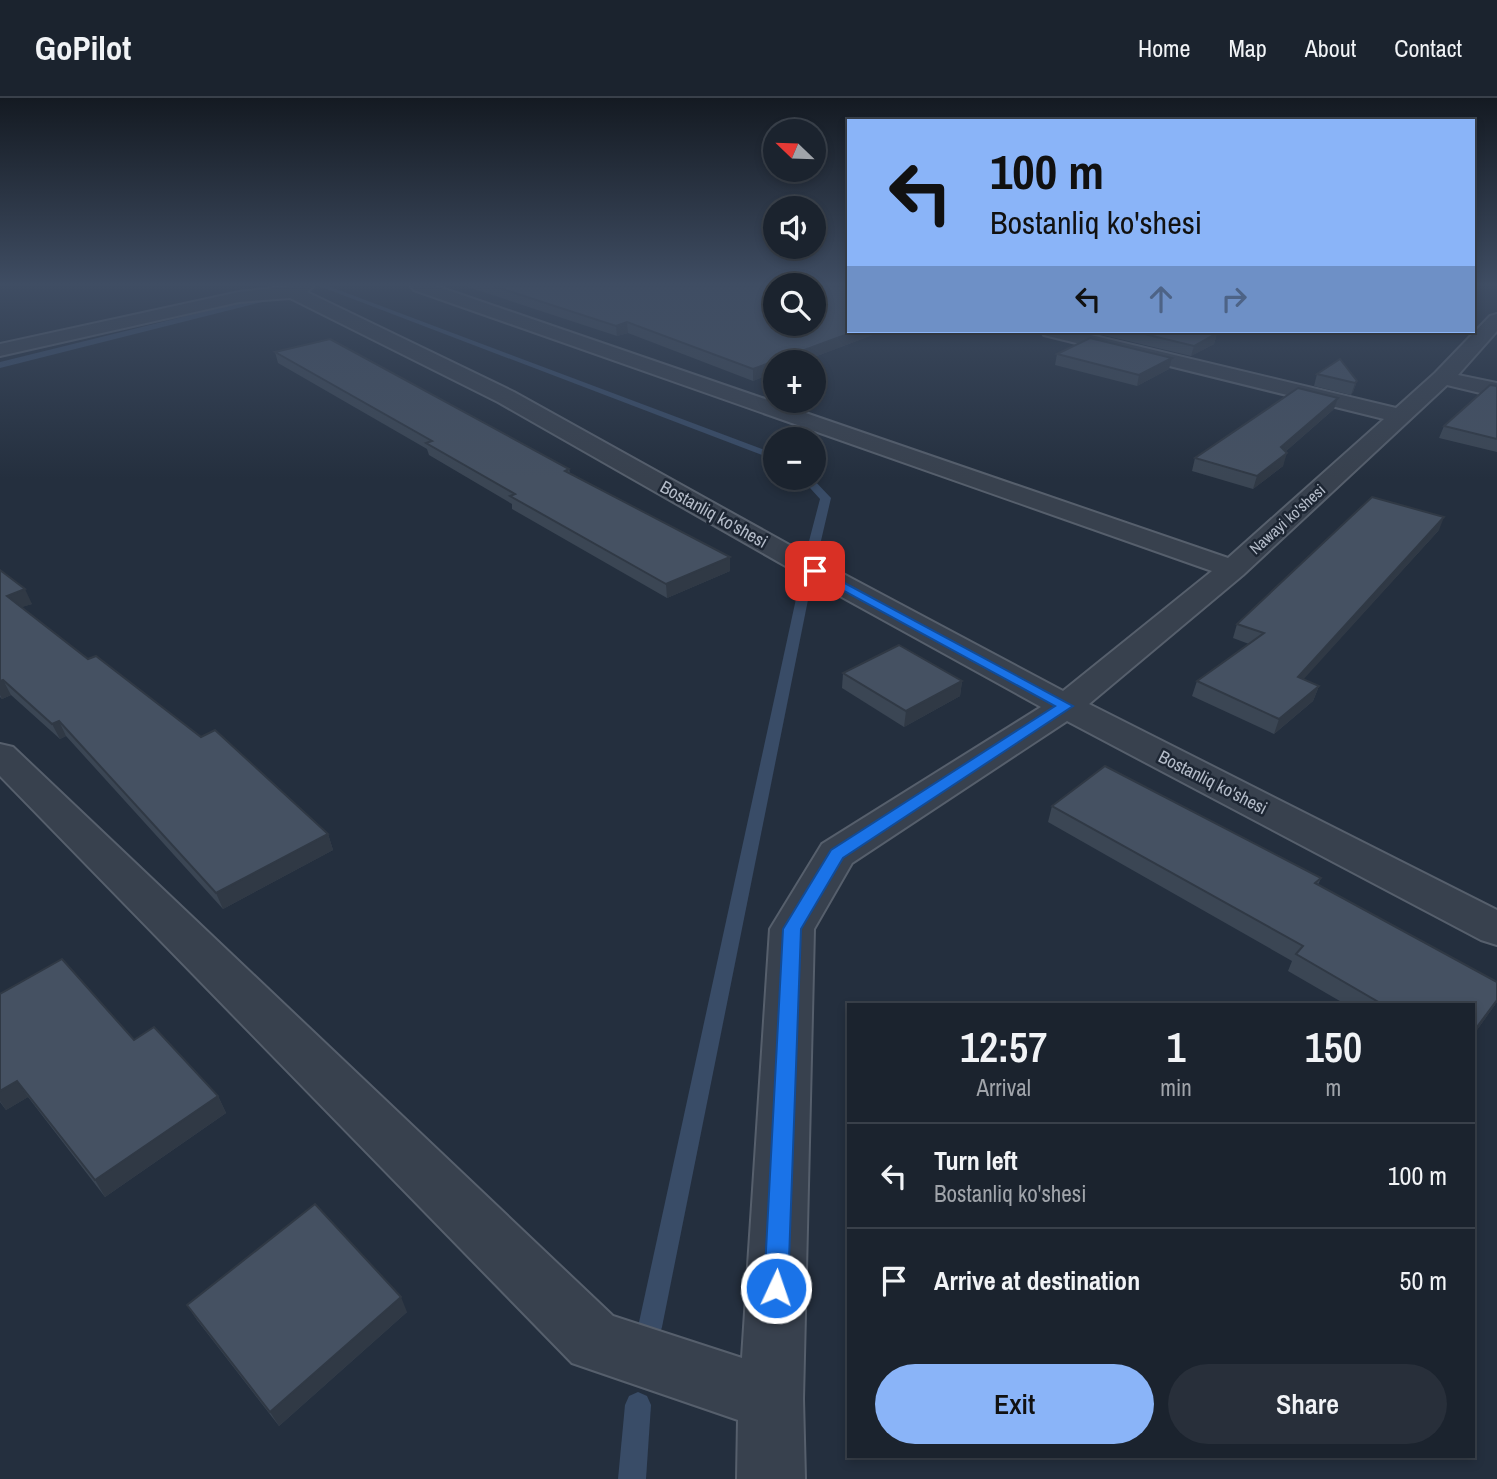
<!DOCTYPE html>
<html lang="en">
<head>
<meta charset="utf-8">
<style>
	:root { --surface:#1b232e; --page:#282f3a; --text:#f1f3f6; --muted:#a0a4aa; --line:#39404a; --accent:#8ab4f8 }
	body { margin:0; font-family:"Archivo Narrow",sans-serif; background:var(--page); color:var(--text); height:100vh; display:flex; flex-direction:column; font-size:26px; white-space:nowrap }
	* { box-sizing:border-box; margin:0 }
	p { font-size:23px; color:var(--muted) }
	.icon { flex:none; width:38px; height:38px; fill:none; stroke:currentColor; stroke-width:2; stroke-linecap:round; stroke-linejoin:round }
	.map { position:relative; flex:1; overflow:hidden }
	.panel { position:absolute; left:847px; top:905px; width:628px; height:455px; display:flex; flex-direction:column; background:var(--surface); border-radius:0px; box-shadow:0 4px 10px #0003,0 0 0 2px var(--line) }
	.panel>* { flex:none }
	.guide { position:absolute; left:847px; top:21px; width:628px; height:214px; border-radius:0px; box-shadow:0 4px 10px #0003,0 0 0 2px var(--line); background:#8ab4f8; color:#111; overflow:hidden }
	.needle { width:46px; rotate:293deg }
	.controls { position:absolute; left:763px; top:21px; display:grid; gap:14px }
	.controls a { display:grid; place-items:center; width:63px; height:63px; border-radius:50%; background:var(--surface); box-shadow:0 4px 10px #0003,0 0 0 2px var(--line); font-size:35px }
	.pin { position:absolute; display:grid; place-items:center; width:60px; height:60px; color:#fff; margin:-30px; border-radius:14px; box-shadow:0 4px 10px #0006 }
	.me { position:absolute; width:77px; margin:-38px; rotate:3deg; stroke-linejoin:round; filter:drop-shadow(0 0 5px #0008) }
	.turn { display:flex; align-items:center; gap:24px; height:147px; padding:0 28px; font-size:32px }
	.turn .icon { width:91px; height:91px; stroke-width:2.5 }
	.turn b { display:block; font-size:49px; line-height:60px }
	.lanes { display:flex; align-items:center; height:66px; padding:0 28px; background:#0003; justify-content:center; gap:35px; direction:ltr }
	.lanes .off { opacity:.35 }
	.eta { display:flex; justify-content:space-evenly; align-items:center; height:119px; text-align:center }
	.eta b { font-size:42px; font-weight:600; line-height:49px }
	.primary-button { display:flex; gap:14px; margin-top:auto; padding:14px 28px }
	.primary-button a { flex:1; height:80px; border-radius:42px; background:var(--accent); color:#111; font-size:28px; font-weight:600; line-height:80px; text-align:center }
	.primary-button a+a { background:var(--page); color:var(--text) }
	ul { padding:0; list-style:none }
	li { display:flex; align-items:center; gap:21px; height:105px; padding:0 28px; border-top:2px solid var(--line) }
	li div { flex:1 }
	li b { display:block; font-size:26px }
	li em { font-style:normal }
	header { display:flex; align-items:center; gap:42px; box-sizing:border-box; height:98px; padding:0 35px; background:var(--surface); border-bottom:2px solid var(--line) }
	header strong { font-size:33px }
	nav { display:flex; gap:38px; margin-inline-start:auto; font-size:24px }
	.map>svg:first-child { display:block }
</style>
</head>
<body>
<header>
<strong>GoPilot</strong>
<nav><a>Home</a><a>Map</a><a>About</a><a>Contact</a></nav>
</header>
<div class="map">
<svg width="1497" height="1381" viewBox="0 0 1497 1381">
	<rect width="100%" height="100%" fill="#242f3e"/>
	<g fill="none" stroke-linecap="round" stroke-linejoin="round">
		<g fill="#394c67" fill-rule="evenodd">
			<path d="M 319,188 L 328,188 L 775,356 L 775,362 Z"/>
			<path d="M 259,200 L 262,204 L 0,270 L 0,264 Z"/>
			<path d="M 801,380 L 812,380 L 831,400 L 820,447 L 814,450 L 808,447 L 820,401 Z"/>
			<path d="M 805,483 L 811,487 L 662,1229 L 659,1238 L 650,1241 L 641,1238 L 638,1229 L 799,487 Z"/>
			<path d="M 638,1294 L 647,1298 L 651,1307 L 646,1381 L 618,1381 L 625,1307 L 629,1298 Z"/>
		</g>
		<defs>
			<path id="minor" d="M 292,188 L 314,188 L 307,194 L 514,294 L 802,454 L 1063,593 L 1212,473 L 414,192 L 411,188 L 436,188 L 1228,460 L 1384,321 L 1044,237 L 1042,233 L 1074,233 L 1396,310 L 1435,275 L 1490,218 L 1497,216 L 1497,233 L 1458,277 L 1497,285 L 1497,299 L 1447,287 L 1243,477 L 1089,606 L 1497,812 L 1497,847 L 1481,842 L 1067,623 L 852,765 L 814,831 L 803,1301 L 805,1381 L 737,1381 L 738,1322 L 572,1265 L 0,678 L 0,646 L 13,649 L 613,1218 L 742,1260 L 770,831 L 822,746 L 1041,609 L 782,466 L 498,304 L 290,200 L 239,204 L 0,258 L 0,246 L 239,194 Z"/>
		</defs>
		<use href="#minor" stroke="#565f6c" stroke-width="4"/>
		<use href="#minor" fill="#38414e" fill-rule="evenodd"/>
	</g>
	<g fill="#3b4654">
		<path d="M 465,188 L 775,188 L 849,233 L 883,233 L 801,264 L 775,264 L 775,274 L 753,283 L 628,235 L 617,238 Z"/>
		<path d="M 1086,233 L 1211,233 L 1210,233 L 1217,235 L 1214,246 L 1191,258 Z"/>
		<path d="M 275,254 L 569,371 L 570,375 L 730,459 L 730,473 L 667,500 L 512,411 L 512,406 L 429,357 L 427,351 L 278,265 Z"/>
		<path d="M 1057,256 L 1169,271 L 1137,288 L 1055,267 Z"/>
		<path d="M 1317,276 L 1357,283 L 1353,294 L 1351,297 L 1314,288 Z"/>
		<path d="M 1497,288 L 1497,354 L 1439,340 L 1444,328 Z"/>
		<path d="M 1334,311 L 1285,354 L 1283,368 L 1253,391 L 1192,373 L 1195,360 Z"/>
		<path d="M 1439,432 L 1303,581 L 1319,588 L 1313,603 L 1274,636 L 1192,598 L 1197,583 L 1249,546 L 1233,540 L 1237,526 Z"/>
		<path d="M 0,472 L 32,506 L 21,509 L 88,561 L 328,736 L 333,752 L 223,811 L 66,638 L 60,641 L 11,597 L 2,601 L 0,599 Z"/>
		<path d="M 843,575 L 962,583 L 960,598 L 904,629 L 842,590 Z"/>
		<path d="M 1052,708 L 1321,780 L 1318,787 L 1497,884 L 1497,904 L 1474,936 L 1474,906 L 1345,906 L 1288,873 L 1292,863 L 1048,724 Z"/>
		<path d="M 0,896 L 134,942 L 218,998 L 226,1015 L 105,1099 L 28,999 L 6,1012 L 0,1004 Z"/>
		<path d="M 187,1207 L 407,1214 L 279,1328 L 197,1222 Z"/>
	</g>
	<g fill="#303945">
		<path d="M 627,224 L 628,235 L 617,238 L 616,228 Z"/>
		<path d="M 856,233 L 883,233 L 801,264 L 775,264 L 775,274 L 753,283 L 753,271 Z"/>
		<path d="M 1217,235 L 1214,246 L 1191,258 L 1194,248 Z"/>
		<path d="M 1172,260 L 1169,271 L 1137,288 L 1139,277 Z"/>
		<path d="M 1357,283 L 1353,294 L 1351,297 L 1355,285 Z"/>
		<path d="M 1338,300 L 1334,311 L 1277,361 L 1281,349 Z"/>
		<path d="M 1287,355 L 1283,368 L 1253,391 L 1257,378 Z"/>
		<path d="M 1444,419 L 1439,432 L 1292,594 L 1298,579 Z"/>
		<path d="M 730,459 L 730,473 L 667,500 L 666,486 Z"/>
		<path d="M 25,491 L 32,506 L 13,512 L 7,498 Z"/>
		<path d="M 3,582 L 11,597 L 2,601 L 0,597 L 0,583 Z"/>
		<path d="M 962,583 L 960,598 L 904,629 L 906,613 Z"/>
		<path d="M 1319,588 L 1313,603 L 1274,636 L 1279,621 Z"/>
		<path d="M 59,623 L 66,638 L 60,641 L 52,626 Z"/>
		<path d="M 328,736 L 333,752 L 223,811 L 216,795 Z"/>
		<path d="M 1497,902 L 1497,904 L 1474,936 L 1474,933 Z"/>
		<path d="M 17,983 L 28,999 L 6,1012 L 0,1003 L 0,993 Z"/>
		<path d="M 218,998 L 226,1015 L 105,1099 L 95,1082 Z"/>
		<path d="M 401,1199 L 407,1214 L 279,1328 L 270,1314 Z"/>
	</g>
	<g fill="#455162" stroke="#303945" stroke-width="2">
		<path d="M 493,188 L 775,188 L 775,226 L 814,226 L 814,188 L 849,188 L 849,233 L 856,233 L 753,271 L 627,224 L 616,228 Z"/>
		<path d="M 1132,233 L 1206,233 L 1217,235 L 1194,248 Z"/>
		<path d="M 1090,240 L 1172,260 L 1139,277 L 1057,256 Z"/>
		<path d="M 330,241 L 569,371 L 565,373 L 730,459 L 666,486 L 510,398 L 515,396 L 426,345 L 432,343 L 275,254 Z"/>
		<path d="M 1340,261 L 1357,283 L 1355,285 L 1317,276 Z"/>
		<path d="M 1490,287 L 1497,288 L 1497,341 L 1444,328 Z"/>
		<path d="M 1298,290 L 1338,300 L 1281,349 L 1287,355 L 1257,378 L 1195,360 Z"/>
		<path d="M 1372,399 L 1444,419 L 1298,579 L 1319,588 L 1279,621 L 1197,583 L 1264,535 L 1237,526 Z"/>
		<path d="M 0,472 L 25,491 L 7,498 L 88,561 L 96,558 L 201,639 L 215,632 L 328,736 L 216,795 L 59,623 L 52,626 L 3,582 L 0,583 Z"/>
		<path d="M 899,547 L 962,583 L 906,613 L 843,575 Z"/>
		<path d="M 1105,668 L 1321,780 L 1315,785 L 1497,884 L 1497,902 L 1474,933 L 1474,906 L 1382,906 L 1296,856 L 1303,848 L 1052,708 Z"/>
		<path d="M 62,861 L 134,942 L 154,929 L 218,998 L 95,1082 L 17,983 L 0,993 L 0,896 Z"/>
		<path d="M 315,1106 L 401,1199 L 270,1314 L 187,1207 Z"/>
	</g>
	<linearGradient id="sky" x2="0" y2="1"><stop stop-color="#141a22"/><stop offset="0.49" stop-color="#3f4d63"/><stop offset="1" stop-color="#3f4d63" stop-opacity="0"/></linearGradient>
	<rect width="1497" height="381" fill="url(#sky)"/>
	<path fill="#1a73e8" stroke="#114b97" stroke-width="2" d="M 815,469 L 1073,608 L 843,760 L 801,831 L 788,1190 L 785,1199 L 776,1202 L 767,1199 L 764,1190 L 783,831 L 831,752 L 1055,608 L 811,475 L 809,473 Z"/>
	<g text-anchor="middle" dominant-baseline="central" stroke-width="5" stroke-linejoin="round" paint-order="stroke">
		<g font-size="16" fill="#b4bcc9" stroke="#1d2633">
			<text transform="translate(1287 421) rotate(-42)">Nawayi ko'shesi</text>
		</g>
		<g font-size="18" fill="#b4bcc9" stroke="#1d2633">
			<text transform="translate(714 416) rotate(29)">Bostanliq ko'shesi</text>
			<text transform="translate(1213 684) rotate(27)">Bostanliq ko'shesi</text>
		</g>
	</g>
</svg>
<div class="controls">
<a><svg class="needle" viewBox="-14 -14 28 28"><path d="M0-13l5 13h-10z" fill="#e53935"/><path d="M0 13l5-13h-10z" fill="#a0a4aa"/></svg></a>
<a><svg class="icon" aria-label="sound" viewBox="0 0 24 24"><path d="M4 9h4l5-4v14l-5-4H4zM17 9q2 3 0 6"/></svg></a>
<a><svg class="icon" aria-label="search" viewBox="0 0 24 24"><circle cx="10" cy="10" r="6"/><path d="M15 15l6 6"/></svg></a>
<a>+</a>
<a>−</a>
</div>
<div class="pin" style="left:815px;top:473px;background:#d93025"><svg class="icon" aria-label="arrive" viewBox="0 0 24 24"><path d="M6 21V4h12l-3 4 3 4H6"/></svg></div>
<svg class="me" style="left:776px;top:1190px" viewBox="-20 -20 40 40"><circle r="17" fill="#1a73e8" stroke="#fff" stroke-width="3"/><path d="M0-11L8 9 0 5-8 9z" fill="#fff"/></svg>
<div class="guide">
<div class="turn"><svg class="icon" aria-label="left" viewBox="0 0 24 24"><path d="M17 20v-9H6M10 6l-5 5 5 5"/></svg><div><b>100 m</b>Bostanliq ko'shesi</div></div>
<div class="lanes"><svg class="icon" aria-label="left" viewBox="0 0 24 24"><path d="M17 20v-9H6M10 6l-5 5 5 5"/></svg><svg class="icon off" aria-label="ahead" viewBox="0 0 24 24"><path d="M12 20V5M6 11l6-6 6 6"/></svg><svg class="icon off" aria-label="right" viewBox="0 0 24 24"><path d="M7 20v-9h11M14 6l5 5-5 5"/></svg></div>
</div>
<section class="panel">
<div class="eta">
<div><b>12:57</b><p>Arrival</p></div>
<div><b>1</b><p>min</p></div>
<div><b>150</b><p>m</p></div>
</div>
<ul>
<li><svg class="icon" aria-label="left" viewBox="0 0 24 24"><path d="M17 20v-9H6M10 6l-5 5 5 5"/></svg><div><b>Turn left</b><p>Bostanliq ko'shesi</p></div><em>100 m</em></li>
<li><svg class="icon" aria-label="arrive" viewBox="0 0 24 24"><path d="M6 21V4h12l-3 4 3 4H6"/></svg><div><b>Arrive at destination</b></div><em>50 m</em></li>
</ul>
<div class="primary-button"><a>Exit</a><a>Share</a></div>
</section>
</div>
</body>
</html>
